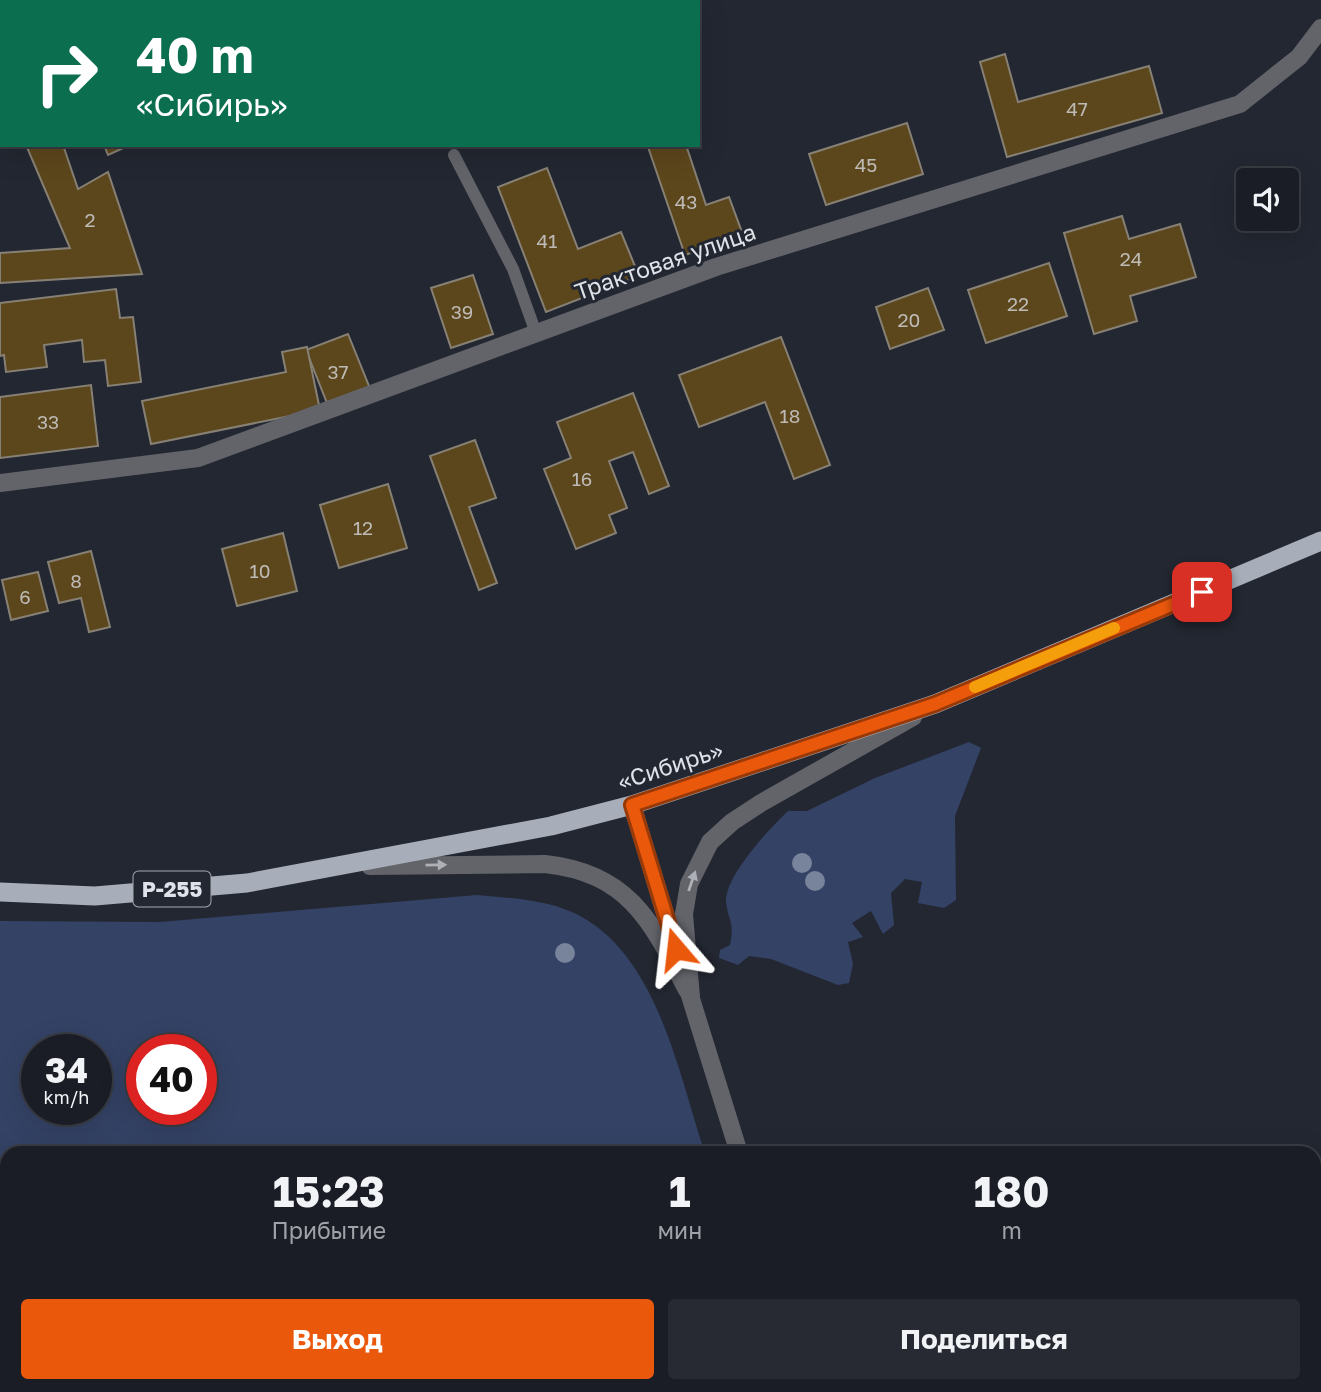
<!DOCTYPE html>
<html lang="ru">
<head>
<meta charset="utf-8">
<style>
	:root { --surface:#1a1d25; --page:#272a32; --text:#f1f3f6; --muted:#9fa2a7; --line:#383b42; --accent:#ea580c }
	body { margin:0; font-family:"Golos Text",sans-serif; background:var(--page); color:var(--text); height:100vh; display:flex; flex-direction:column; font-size:26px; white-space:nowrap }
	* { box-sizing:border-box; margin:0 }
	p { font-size:23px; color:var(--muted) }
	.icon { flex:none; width:38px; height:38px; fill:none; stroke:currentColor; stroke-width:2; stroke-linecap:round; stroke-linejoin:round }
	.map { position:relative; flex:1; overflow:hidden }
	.details { position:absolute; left:0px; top:1146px; width:1321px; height:247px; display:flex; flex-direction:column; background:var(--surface); border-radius:21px 21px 0 0; box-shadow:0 7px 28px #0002,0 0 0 2px var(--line) }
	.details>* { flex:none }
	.hud { position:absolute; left:0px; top:0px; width:700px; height:147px; box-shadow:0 7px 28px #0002,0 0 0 2px var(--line); background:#0b6e4f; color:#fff; overflow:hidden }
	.buttons { position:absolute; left:1236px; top:168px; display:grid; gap:14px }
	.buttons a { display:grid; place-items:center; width:63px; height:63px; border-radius:7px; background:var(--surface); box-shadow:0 7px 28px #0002,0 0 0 2px var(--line); font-size:35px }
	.speed { position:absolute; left:21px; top:1034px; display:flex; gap:14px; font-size:35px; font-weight:700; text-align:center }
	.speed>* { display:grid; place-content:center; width:91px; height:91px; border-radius:50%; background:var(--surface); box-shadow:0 7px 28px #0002,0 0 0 2px var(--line); line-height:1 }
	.speed small { font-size:18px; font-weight:400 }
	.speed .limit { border:10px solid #d22; background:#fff; color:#111 }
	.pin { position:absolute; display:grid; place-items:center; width:60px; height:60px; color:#fff; margin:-30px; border-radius:14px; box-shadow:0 4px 10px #0006 }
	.me { position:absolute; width:77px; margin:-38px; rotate:343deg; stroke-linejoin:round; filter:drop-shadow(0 0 5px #0008) }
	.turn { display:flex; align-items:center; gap:24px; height:147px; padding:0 21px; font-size:32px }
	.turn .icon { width:91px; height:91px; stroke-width:2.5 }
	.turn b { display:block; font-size:49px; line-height:60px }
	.eta { display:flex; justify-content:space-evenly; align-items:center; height:119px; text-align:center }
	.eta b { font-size:42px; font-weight:700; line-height:49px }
	.button { display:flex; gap:14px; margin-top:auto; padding:14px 21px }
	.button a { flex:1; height:80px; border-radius:7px; background:var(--accent); color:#fff; font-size:28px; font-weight:700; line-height:80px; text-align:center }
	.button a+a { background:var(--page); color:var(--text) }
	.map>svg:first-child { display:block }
</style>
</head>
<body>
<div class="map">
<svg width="1321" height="1392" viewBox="0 0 1321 1392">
	<rect width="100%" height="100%" fill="#232731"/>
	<g fill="#344265" fill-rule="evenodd">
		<path d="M 969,742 L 981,748 L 955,816 L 956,900 L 944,908 L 918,903 L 922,882 L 905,879 L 891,893 L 894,925 L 883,934 L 871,911 L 852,923 L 863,937 L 848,942 L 853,964 L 849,983 L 838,985 L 771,959 L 749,956 L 738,965 L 719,958 L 720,950 L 730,945 C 735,921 728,921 726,902 C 725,876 770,828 788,811 L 807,811 L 875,778 Z"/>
		<path d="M 477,895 C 509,898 543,899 572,912 C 657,950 678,1073 705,1153 L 7,1153 L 7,1386 L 517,1386 L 510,1392 L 0,1392 L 0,921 L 160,922 ZM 37,1050 L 96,1050 L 96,1110 L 37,1110 ZM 201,1050 L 201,1110 L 142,1110 L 142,1050 Z"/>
		<path d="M 538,1386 L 641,1386 L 643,1392 L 545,1392 Z"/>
	</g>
	<g fill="#5c461c" stroke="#878175" stroke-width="2">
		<path d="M 1005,54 L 1018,102 L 1149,66 L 1162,113 L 1007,157 L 980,62 Z"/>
		<path d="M 907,123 L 923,174 L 826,205 L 809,154 Z"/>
		<path d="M 26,145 L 63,145 L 78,189 L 108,172 L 142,274 L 0,283 L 0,253 L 70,248 Z"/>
		<path d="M 104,145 L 130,145 L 108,155 Z"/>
		<path d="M 654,145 L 686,145 L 706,205 L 729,197 L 743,235 L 685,255 L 648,147 Z"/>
		<path d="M 547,168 L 578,249 L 621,232 L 639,276 L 546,312 L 498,187 Z"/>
		<path d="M 1122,216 L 1129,239 L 1180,224 L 1196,277 L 1130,296 L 1137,321 L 1094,334 L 1064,233 Z"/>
		<path d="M 1049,263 L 1067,316 L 986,343 L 968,290 Z"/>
		<path d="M 473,275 L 493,334 L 451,348 L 431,288 Z"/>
		<path d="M 928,288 L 944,330 L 890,349 L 876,307 Z"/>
		<path d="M 116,289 L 120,318 L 133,317 L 141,382 L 108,386 L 105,360 L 84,362 L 82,340 L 44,345 L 47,367 L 6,372 L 4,355 L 0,356 L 0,303 Z"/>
		<path d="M 348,334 L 371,391 L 329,408 L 306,350 Z"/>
		<path d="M 781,337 L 830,465 L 794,479 L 765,402 L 699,427 L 679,375 Z"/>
		<path d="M 307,347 L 320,410 L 151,444 L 142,401 L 286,372 L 282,352 Z"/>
		<path d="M 91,385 L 98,446 L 0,458 L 0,397 Z"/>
		<path d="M 633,393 L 669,486 L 649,494 L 633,452 L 609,461 L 627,508 L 609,515 L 616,533 L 576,549 L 544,469 L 571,458 L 557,422 Z"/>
		<path d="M 475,440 L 496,498 L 469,507 L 497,583 L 479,590 L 430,456 Z"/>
		<path d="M 388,484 L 407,548 L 339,568 L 320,505 Z"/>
		<path d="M 283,533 L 297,591 L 237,606 L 222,549 Z"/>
		<path d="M 91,551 L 110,627 L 89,632 L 81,598 L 59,603 L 48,562 Z"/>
		<path d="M 38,572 L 48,611 L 11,620 L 2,580 Z"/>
	</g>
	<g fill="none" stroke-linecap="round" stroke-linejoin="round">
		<path stroke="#62646a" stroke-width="12" d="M 454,155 L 513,269 L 536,333"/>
		<g stroke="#62646a" stroke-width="18">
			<path d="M 100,2 L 104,0"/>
			<path d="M 0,35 L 2,34"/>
			<path d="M 0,483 L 198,458 L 716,267 L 1240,104 L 1299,57 L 1321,28"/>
		</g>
		<g stroke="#62646a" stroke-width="18">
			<path d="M 632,805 L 678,956"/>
			<path d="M 370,866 L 545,864 C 629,873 652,922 687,990"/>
			<path d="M 687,986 L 739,1153"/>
			<path d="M 691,997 L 684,914 L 689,884 L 710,842 L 732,822 L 761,803 L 913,717"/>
			<path d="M 812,1386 L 814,1392"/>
		</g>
		<path stroke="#a8aeb9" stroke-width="19" d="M 0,892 L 95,896 L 247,883 L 551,826 L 632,805 L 935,704 L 1321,541"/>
	</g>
	<g fill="#78839c">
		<circle cx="802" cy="863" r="10"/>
		<circle cx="815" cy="881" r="10"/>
		<circle cx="565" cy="953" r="10"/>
	</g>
	<defs><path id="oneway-solid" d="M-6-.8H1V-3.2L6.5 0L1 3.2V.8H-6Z" transform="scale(1.75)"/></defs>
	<g fill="#adb0b6">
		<use href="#oneway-solid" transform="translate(436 865) rotate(-1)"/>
		<use href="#oneway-solid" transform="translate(692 881) rotate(-71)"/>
	</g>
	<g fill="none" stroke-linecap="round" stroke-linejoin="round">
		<defs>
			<path id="route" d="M 676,949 L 632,805 L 935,704 L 1202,592"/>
		</defs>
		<use href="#route" stroke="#983908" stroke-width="18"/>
		<use href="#route" stroke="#ea580c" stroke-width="12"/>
		<path stroke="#f59e0b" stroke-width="12" d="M 975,687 L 1114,628"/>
	</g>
	<g text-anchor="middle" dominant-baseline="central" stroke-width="6" stroke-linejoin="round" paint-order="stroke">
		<g font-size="19" fill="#bebbb6">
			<text x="1077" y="108">47</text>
			<text x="866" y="164">45</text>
			<text x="686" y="201">43</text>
			<text x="90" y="219">2</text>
			<text x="547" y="240">41</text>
			<text x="1131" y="258">24</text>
			<text x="1018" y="303">22</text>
			<text x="462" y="311">39</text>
			<text x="909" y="319">20</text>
			<text x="338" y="371">37</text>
			<text x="790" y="415">18</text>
			<text x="48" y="421">33</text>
			<text x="582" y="478">16</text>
			<text x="363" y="527">12</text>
			<text x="260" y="570">10</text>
			<text x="76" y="580">8</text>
			<text x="25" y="596">6</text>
		</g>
		<rect fill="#232731" stroke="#a7aab2" stroke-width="2" x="133.5" y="871.5" width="77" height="35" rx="5"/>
		<g font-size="21" font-weight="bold" fill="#dfe2e9">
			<text x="172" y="889">Р-255</text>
		</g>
		<g font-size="23" fill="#dfe2e9" stroke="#232731">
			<text transform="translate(665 261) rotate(-19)">Трактовая улица</text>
			<text transform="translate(670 765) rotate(-18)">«Сибирь»</text>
		</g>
	</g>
</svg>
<div class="buttons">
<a><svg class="icon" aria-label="sound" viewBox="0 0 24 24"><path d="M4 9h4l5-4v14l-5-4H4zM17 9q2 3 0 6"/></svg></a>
</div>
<div class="speed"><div>34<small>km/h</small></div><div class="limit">40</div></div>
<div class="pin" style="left:1202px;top:592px;background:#d93025"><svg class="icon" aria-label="arrive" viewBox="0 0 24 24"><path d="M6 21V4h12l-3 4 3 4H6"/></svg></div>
<svg class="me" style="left:676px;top:949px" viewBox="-20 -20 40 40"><path d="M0-17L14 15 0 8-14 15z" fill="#ea580c" stroke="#fff" stroke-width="4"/></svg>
<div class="hud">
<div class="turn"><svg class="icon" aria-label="right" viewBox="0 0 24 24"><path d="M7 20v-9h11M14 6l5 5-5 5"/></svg><div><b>40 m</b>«Сибирь»</div></div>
</div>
<section class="details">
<div class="eta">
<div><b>15:23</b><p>Прибытие</p></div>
<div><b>1</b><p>мин</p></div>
<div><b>180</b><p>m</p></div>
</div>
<div class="button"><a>Выход</a><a>Поделиться</a></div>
</section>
</div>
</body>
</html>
